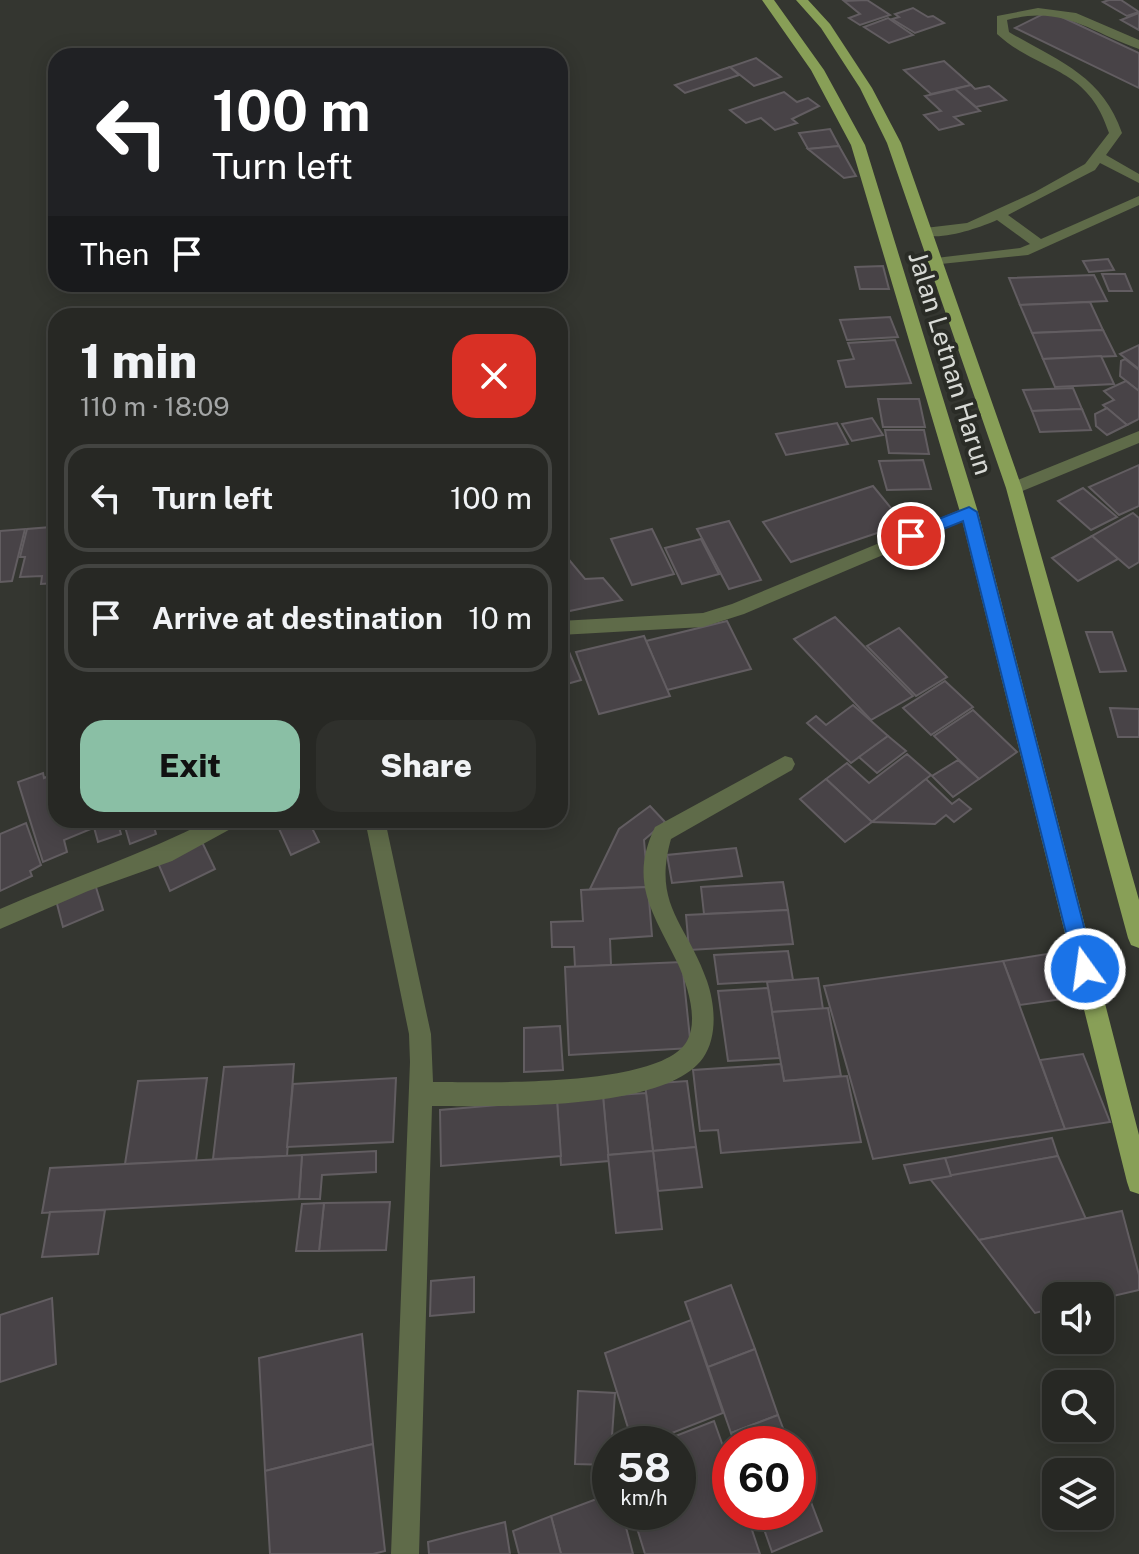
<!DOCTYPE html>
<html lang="en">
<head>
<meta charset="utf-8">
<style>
	:root { --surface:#272824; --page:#2f302c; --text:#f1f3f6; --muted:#a4a6a6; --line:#434441; --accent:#8abfa5 }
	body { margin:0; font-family:"Public Sans",sans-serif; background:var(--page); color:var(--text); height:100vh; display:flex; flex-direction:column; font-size:30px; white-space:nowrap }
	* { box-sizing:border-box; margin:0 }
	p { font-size:26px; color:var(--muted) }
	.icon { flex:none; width:44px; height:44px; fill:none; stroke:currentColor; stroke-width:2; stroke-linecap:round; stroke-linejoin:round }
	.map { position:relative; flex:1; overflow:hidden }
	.details { position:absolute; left:48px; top:308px; width:520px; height:520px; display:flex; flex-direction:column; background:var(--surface); border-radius:24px; box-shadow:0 4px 20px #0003,0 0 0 2px var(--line) }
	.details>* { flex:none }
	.top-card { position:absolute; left:48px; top:48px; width:520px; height:244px; border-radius:24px; box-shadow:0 4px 20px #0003,0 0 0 2px var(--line); background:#202124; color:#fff; overflow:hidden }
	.controls { position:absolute; left:1042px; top:1282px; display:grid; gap:16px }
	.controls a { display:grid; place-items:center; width:72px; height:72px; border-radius:16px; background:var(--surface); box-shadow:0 4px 20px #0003,0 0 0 2px var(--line); font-size:40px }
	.speed { position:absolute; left:592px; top:1426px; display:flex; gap:16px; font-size:40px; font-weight:700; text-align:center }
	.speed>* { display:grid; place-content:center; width:104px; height:104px; border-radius:50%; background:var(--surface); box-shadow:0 4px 20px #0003,0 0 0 2px var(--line); line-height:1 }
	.speed small { font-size:20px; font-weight:400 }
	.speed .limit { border:12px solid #d22; background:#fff; color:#111 }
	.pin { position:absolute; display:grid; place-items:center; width:68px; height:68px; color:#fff; margin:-34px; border:4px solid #fff; border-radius:50%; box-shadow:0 2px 8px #0007 }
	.me { position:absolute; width:88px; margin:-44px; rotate:346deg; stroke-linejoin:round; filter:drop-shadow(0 0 6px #0008) }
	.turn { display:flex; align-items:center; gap:28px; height:168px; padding:0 32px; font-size:36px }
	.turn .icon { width:104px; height:104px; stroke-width:2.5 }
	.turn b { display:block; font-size:56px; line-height:68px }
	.then { display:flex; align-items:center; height:76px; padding:0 32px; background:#0003; gap:16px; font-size:30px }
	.round { display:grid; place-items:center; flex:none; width:84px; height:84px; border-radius:24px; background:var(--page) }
	.overview { display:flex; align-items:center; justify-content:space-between; height:136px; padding:0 32px }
	h1 { font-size:48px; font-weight:800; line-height:60px }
	.cta { display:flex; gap:16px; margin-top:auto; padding:16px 32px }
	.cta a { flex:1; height:92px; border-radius:24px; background:var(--accent); color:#111; font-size:32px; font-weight:800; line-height:92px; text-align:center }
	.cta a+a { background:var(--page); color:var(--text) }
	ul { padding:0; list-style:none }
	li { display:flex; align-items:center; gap:24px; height:108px; margin:0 16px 12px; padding:0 16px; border:4px solid var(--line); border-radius:24px }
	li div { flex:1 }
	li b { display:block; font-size:30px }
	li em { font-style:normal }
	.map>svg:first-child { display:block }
</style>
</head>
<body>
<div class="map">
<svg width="1139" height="1554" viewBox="0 0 1139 1554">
	<rect width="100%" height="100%" fill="#343630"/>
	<g fill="#484347" stroke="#625d61" stroke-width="2">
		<path d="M 867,0 L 890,15 L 860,25 L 849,18 L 860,14 L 844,1 Z"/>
		<path d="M 1109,0 L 1121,0 L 1139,12 L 1127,16 L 1103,2 Z"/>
		<path d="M 913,8 L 928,17 L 933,16 L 944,23 L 915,33 L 892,19 L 899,17 L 895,14 Z"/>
		<path d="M 1049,11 L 1139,53 L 1139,88 L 1015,28 Z"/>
		<path d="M 1139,13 L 1139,30 L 1121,20 Z"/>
		<path d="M 888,18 L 913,35 L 889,43 L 864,27 Z"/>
		<path d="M 756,58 L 781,77 L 754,86 L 730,67 Z"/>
		<path d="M 944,61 L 971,85 L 931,94 L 904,70 Z"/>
		<path d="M 730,67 L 739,75 L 685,93 L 675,85 Z"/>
		<path d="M 971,85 L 975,89 L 989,86 L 1006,100 L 976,107 L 955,89 Z"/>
		<path d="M 955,89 L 980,111 L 954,117 L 963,124 L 939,130 L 924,115 L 941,111 L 925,96 Z"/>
		<path d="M 784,92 L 797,102 L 808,98 L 819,106 L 792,119 L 797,123 L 775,130 L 761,118 L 746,123 L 730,110 Z"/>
		<path d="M 830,129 L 839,146 L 808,149 L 799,133 Z"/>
		<path d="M 839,146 L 856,176 L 844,178 L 808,149 Z"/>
		<path d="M 1108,259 L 1114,270 L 1089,272 L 1083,261 Z"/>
		<path d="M 883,266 L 889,289 L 860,289 L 855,267 Z"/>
		<path d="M 1102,274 L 1125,274 L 1132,291 L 1109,291 Z"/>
		<path d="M 1094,275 L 1107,301 L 1020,305 L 1009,278 Z"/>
		<path d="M 1090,302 L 1103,330 L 1032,333 L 1020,305 Z"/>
		<path d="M 890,317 L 898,337 L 847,340 L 840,320 Z"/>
		<path d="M 1103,330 L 1116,356 L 1043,359 L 1032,333 Z"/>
		<path d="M 895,340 L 911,383 L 846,387 L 838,361 L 854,359 L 848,343 Z"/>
		<path d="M 1139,345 L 1139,369 L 1120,354 Z"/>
		<path d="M 1101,356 L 1114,384 L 1055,387 L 1043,359 Z"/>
		<path d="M 1125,359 L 1139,370 L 1139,391 L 1120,376 L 1121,361 Z"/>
		<path d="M 1126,381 L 1139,391 L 1139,419 L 1127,425 L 1103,405 L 1114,400 L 1104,391 Z"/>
		<path d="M 1073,388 L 1082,409 L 1032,411 L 1023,390 Z"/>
		<path d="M 878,399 L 919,399 L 925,427 L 883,427 Z"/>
		<path d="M 1107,408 L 1127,425 L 1107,435 L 1096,426 L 1095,414 Z"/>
		<path d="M 1082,409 L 1091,430 L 1040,432 L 1032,411 Z"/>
		<path d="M 872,418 L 883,435 L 852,441 L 842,424 Z"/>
		<path d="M 837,423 L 848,444 L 786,455 L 776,434 Z"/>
		<path d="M 885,430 L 924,430 L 929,454 L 889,453 Z"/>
		<path d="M 923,460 L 931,489 L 887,490 L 879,461 Z"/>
		<path d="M 1139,465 L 1139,506 L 1119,515 L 1089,487 Z"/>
		<path d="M 873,486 L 904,524 L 791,562 L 763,522 Z"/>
		<path d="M 1083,488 L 1117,517 L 1091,530 L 1058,501 Z"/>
		<path d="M 1133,513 L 1139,518 L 1139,562 L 1129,568 L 1092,536 Z"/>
		<path d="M 56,518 L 56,583 L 41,584 L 42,576 L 20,577 L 25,557 L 20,557 L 27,529 L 51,527 L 53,519 Z"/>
		<path d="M 729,521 L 761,580 L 729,589 L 697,529 Z"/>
		<path d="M 25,529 L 12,581 L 0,582 L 0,531 Z"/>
		<path d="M 652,529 L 674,574 L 632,585 L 611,539 Z"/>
		<path d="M 1092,536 L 1118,559 L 1078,581 L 1052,558 Z"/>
		<path d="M 701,539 L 719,574 L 682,584 L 665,548 Z"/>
		<path d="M 560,549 L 585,579 L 603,578 L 622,600 L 560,613 Z"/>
		<path d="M 835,617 L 913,696 L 871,720 L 794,639 Z"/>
		<path d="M 727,621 L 751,669 L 667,690 L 646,641 Z"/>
		<path d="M 899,628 L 947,677 L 916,696 L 867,646 Z"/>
		<path d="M 1086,632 L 1112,632 L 1126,671 L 1100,672 Z"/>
		<path d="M 644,636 L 670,696 L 599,714 L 576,652 Z"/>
		<path d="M 560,640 L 564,640 L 581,680 L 560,686 Z"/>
		<path d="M 945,681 L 973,707 L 931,735 L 903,708 Z"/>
		<path d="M 853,705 L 888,736 L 851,763 L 807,723 L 816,716 L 826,725 Z"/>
		<path d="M 1110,708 L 1139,709 L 1139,737 L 1118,737 Z"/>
		<path d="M 973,710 L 1017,752 L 979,779 L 934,736 Z"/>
		<path d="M 888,736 L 906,751 L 877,773 L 859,757 Z"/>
		<path d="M 907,754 L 931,775 L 872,822 L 826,779 L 847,763 L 869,783 Z"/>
		<path d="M 958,760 L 979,779 L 953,797 L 932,776 Z"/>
		<path d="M 43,773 L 44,778 L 56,773 L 56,820 L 88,820 L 91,829 L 64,840 L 67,852 L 43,862 L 18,782 Z"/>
		<path d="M 826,779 L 872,822 L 845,842 L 800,799 Z"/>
		<path d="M 926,779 L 952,804 L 959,799 L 971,809 L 954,822 L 946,815 L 935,824 L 872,822 Z"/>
		<path d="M 650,806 L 665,822 L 644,840 L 648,887 L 590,889 L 619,829 Z"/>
		<path d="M 92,820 L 117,820 L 121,834 L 98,842 Z"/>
		<path d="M 123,820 L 152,820 L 156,834 L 130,844 Z"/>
		<path d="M 275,820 L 308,820 L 319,842 L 291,855 Z"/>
		<path d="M 26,823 L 41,865 L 30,871 L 32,876 L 0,891 L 0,834 Z"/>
		<path d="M 202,842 L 215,869 L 170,891 L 158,863 Z"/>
		<path d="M 736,848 L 742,876 L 672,883 L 667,855 Z"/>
		<path d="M 783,882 L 788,910 L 704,914 L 701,887 Z"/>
		<path d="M 95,884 L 103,910 L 63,927 L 56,900 Z"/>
		<path d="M 648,887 L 652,936 L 610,939 L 611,965 L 575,967 L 574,947 L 552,947 L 551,922 L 583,921 L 581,890 Z"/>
		<path d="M 788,910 L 793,944 L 689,950 L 686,915 Z"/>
		<path d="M 788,951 L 793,980 L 718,984 L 714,955 Z"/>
		<path d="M 1059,952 L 1077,997 L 1020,1005 L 1003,961 Z"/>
		<path d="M 1003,961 L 1065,1129 L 873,1159 L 824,986 Z"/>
		<path d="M 682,962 L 691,1048 L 569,1055 L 565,967 Z"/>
		<path d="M 818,978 L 823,1009 L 772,1012 L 767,982 Z"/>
		<path d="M 768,988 L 780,1058 L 728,1061 L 718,991 Z"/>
		<path d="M 828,1008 L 841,1076 L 784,1081 L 772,1012 Z"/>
		<path d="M 560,1026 L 563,1070 L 524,1072 L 524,1028 Z"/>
		<path d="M 1083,1054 L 1110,1122 L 1065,1129 L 1040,1060 Z"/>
		<path d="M 294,1064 L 287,1156 L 213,1159 L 224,1067 Z"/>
		<path d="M 781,1064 L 784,1081 L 847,1076 L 861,1142 L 721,1153 L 718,1130 L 700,1131 L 693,1070 Z"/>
		<path d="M 207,1078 L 196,1161 L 125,1164 L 138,1081 Z"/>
		<path d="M 396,1078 L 393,1142 L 287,1147 L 293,1084 Z"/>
		<path d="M 687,1081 L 696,1147 L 653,1151 L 645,1084 Z"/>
		<path d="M 646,1093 L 653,1151 L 608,1155 L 603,1096 Z"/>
		<path d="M 603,1096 L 609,1161 L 561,1165 L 557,1100 Z"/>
		<path d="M 557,1100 L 561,1156 L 441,1166 L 440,1110 Z"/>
		<path d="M 1052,1138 L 1058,1156 L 951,1176 L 945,1158 Z"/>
		<path d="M 696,1147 L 702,1187 L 658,1191 L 653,1151 Z"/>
		<path d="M 376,1151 L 376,1172 L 322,1175 L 320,1199 L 299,1199 L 302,1155 Z"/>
		<path d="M 653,1151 L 662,1229 L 616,1233 L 608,1155 Z"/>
		<path d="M 302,1155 L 299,1199 L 42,1213 L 50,1168 Z"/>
		<path d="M 1058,1156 L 1086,1219 L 979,1240 L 930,1179 Z"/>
		<path d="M 945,1158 L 951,1176 L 910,1183 L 904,1165 Z"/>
		<path d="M 390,1202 L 386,1250 L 319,1251 L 324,1203 Z"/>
		<path d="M 324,1203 L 319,1251 L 296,1251 L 302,1204 Z"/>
		<path d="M 105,1210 L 98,1254 L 42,1257 L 50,1212 Z"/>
		<path d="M 1122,1211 L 1139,1275 L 1139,1290 L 1100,1299 L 1100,1296 L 1056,1296 L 1056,1308 L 1035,1313 L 979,1240 Z"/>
		<path d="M 474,1277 L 474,1312 L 430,1316 L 431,1281 Z"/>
		<path d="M 731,1285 L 755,1349 L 708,1367 L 685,1302 Z"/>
		<path d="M 52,1298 L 56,1364 L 0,1382 L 0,1315 Z"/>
		<path d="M 691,1320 L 723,1413 L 644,1444 L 633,1444 L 605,1353 Z"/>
		<path d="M 362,1334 L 373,1444 L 265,1471 L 259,1358 Z"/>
		<path d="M 755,1349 L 778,1415 L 731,1433 L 708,1367 Z"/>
		<path d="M 578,1391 L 615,1393 L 610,1465 L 575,1464 Z"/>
		<path d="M 778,1415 L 789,1444 L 735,1444 L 731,1433 Z"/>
		<path d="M 714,1421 L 730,1466 L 730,1512 L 746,1512 L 760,1554 L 645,1554 L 632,1512 L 678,1512 L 678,1444 L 655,1444 Z"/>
		<path d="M 373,1444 L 385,1551 L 373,1554 L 270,1554 L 265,1471 Z"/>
		<path d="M 798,1468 L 822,1531 L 772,1552 L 758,1512 L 798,1512 Z"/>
		<path d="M 610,1494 L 610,1512 L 622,1512 L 633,1554 L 561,1554 L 551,1516 Z"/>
		<path d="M 551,1516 L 561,1554 L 519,1554 L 513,1531 Z"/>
		<path d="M 505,1522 L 510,1554 L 429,1554 L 428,1542 Z"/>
	</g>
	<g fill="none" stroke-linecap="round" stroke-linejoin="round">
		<path fill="#5f6b49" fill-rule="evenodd" d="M 1038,8 L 1076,13 L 1139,40 L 1139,49 C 1089,32 1064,5 1007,20 L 1009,32 C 1058,61 1102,75 1122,133 L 1106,155 L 1139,174 L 1139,183 L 1100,163 L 1095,170 L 1008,215 L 1041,239 L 1139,196 L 1139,205 L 1028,255 L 931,265 L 929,262 L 936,258 L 1020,248 L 1030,244 L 997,220 C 979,228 934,244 918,232 L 925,228 L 967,223 L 1035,192 L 1085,164 L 1109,133 C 1087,65 1041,74 997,34 L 997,16 Z"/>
		<path fill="#5f6b49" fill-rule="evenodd" d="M 785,756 L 792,758 L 795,764 L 792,770 L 671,839 C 652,906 687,923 707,981 C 715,1004 718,1037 703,1058 C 665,1112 494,1106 432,1106 L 419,1554 L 391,1554 L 410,1062 L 409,1034 L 365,820 L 385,820 L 431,1034 L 433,1082 C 483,1082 661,1088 687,1041 C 699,1020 687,984 678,964 C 654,914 628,883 655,827 Z"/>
		<g fill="#5f6b49" fill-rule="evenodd">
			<path d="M 1139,431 L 1139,443 L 1020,492 L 1014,494 L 1006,488 L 1008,484 Z"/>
			<path d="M 969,506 L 975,508 L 978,512 L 975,516 L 744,614 L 703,627 L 560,635 L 560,621 L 703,613 L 732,604 Z"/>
			<path d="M 210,820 L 239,820 L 236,826 L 172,861 L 88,891 L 0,929 L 0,909 C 70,878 142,855 210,820 Z"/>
		</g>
		<g fill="#889f57" fill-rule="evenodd">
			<path d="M 762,0 L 774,0 L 824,70 L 865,145 L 978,512 L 1139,1135 L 1139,1194 L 1130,1191 L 1127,1182 L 960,512 L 851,145 L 811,70 Z"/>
			<path d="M 796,0 L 808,0 L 830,24 L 872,88 L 901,143 L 1022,488 L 1139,900 L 1139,948 L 1131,945 L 1128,938 L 1006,488 L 887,143 L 860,88 L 821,28 Z"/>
		</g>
	</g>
	<path fill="#1a73e8" stroke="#114b97" stroke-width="2" d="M 969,507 L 977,512 L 1095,969 L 1092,976 L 1085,978 L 1078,976 L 1075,969 L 963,521 L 911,542 L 903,536 L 906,532 Z"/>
	<g text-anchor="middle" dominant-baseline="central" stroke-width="8" stroke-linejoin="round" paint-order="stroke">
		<g font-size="26" fill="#d8dad6" stroke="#2a2c26">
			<text transform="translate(951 363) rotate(73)">Jalan Letnan Harun</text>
		</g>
	</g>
</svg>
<div class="controls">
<a><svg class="icon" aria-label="sound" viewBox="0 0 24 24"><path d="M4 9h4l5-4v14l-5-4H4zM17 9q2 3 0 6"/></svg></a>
<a><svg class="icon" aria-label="search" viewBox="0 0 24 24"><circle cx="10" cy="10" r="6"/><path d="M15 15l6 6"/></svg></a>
<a><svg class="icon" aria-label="layers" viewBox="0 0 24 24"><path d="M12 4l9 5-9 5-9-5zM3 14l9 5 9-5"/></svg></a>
</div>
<div class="speed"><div>58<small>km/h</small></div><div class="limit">60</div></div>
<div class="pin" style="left:911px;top:536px;background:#d93025"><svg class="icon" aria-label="arrive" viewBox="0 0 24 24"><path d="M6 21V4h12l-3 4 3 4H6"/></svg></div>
<svg class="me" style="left:1085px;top:969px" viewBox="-20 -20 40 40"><circle r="17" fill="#1a73e8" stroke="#fff" stroke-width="3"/><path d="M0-11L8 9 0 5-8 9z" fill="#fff"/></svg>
<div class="top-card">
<div class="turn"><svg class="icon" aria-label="left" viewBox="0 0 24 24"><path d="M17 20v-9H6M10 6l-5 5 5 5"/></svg><div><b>100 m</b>Turn left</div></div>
<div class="then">Then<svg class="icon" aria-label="arrive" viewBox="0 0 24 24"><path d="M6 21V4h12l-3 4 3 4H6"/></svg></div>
</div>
<section class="details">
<div class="overview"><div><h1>1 min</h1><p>110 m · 18:09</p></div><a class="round" style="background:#d93025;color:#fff"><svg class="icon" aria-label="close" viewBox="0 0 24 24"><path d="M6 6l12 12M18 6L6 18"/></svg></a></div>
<ul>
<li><svg class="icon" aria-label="left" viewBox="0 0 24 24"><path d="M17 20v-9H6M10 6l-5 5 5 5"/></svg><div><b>Turn left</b></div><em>100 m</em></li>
<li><svg class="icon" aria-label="arrive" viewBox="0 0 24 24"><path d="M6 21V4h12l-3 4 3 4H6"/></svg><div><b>Arrive at destination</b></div><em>10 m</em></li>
</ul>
<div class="cta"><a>Exit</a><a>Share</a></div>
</section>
</div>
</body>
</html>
